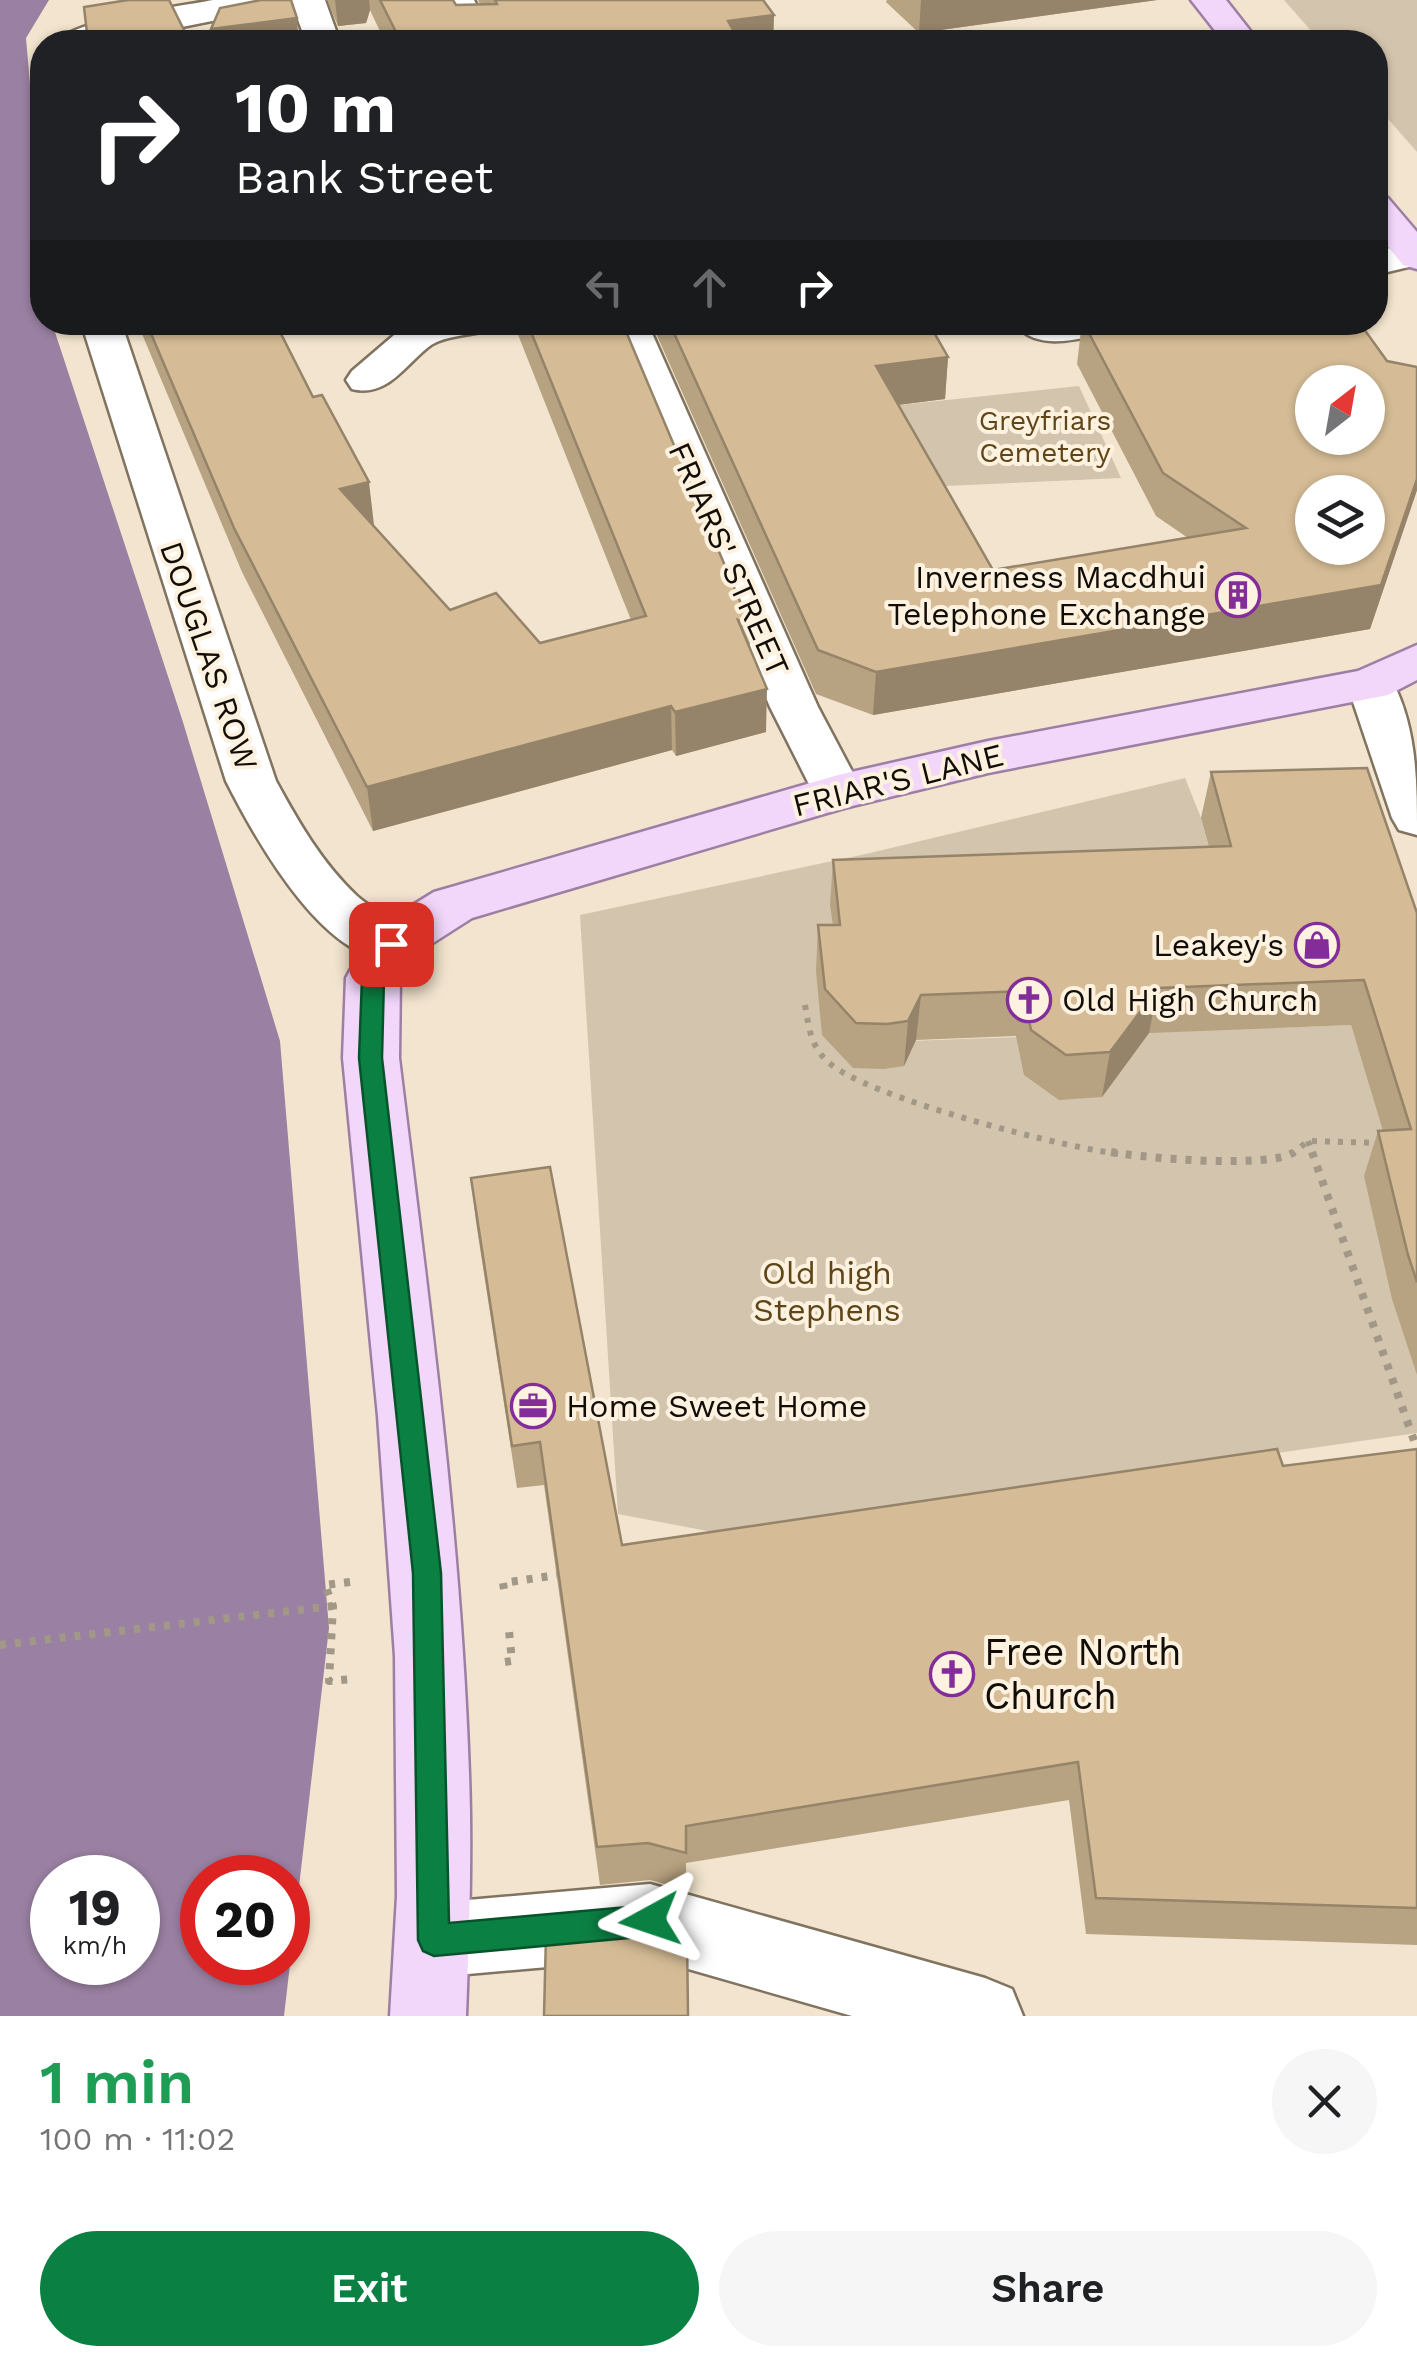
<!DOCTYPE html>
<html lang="en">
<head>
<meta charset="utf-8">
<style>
	:root { --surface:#fff; --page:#f6f6f6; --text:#202124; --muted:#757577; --accent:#0b8043 }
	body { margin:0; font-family:"Work Sans",sans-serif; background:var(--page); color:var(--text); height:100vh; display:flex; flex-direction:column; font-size:38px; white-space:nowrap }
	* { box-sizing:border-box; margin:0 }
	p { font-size:32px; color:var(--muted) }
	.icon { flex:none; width:55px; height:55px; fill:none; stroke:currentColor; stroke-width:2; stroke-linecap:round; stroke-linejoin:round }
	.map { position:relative; height:2016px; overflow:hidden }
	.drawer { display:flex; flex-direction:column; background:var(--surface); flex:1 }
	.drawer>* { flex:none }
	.banner { position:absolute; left:30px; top:30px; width:1358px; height:305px; border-radius:40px; box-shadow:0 2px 8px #0004; background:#202124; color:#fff; overflow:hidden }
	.needle { width:65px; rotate:31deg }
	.buttons { position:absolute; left:1295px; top:365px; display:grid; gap:20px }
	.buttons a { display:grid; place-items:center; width:90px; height:90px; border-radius:50%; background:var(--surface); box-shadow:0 2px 8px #0004; font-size:50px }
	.speed { position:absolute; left:30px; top:1855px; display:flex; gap:20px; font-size:50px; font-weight:700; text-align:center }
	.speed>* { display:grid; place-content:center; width:130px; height:130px; border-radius:50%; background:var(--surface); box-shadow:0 2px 8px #0004; line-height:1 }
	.speed small { font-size:25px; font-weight:400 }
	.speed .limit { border:15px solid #d22; background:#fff; color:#111 }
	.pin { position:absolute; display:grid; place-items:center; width:85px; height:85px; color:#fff; margin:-42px; border-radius:20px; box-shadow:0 5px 15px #0006 }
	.me { position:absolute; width:110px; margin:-55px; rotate:265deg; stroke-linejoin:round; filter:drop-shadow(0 0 8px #0008) }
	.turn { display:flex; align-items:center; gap:35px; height:210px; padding:0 40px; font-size:45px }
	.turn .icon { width:130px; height:130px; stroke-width:2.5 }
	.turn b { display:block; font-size:70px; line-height:85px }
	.lanes { display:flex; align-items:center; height:95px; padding:0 40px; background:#0003; justify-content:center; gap:50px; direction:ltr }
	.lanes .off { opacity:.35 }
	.round { display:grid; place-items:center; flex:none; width:105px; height:105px; border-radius:52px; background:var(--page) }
	.headline { display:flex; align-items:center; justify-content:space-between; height:170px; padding:0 40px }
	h1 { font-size:60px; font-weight:600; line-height:75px; color:#1e9e55 }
	.cta { display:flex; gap:20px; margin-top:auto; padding:20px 40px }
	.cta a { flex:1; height:115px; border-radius:60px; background:var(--accent); color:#fff; font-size:40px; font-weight:600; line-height:115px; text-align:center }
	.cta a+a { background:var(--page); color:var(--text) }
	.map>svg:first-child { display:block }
</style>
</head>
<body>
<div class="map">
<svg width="1417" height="2016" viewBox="0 0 1417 2016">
	<rect width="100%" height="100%" fill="#f2e4ce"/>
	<g fill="#d3c4ad">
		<path d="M 1284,0 L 1417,0 L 1417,152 L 1375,104 L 1375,42 L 1321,42 Z"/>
		<path d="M 1079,386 L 1121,478 L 744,495 L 720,424 Z"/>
		<path d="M 1185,778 L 1201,818 L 1221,892 L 908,1041 L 1351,1025 L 1387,1143 L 1417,1375 L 1417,1433 L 718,1533 L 618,1514 L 580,915 L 870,853 Z"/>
	</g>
	<path fill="#9a80a2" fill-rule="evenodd" d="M 0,0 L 49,0 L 26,38 L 42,223 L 42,322 L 52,323 L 182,719 L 280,1041 L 329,1628 L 284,2016 L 0,2016 ZM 52,1878 L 138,1878 L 138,1962 L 52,1962 ZM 202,1878 L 288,1878 L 288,1962 L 202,1962 Z"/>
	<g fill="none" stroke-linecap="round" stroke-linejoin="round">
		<defs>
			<g id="minor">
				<path d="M 213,0 L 284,0 L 279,7 L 267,10 L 107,42 L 57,42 C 72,20 182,6 213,0 Z"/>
				<path d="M 291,0 L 325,0 L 340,42 L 306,42 Z"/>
				<path d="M 440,0 L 474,0 L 496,42 L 462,42 Z"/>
				<path d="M 1417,243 L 1417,265 L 1375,275 L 1375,251 Z"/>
				<path d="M 81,322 L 121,322 L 276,781 C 299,823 322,863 357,896 C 377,914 404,920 418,944 L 410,958 C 332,981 255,838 226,781 Z"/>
				<path d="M 414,322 L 491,322 L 485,331 C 469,335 445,336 431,345 C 405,364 388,398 352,389 L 346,380 L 352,371 L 407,324 Z"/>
				<path d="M 607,322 L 647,322 L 818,707 L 863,792 L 856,804 L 838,809 L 820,804 L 813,792 L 770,707 Z"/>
				<path d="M 1014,322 L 1119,322 L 1113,331 C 1082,338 1036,354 1014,322 Z"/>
				<path d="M 1371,669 L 1388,673 C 1417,723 1417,779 1417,835 L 1399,830 L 1392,818 L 1347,684 L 1354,673 Z"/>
				<path d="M 650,1884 L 985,1978 L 1012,1989 L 1023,2016 L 852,2016 L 650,1958 L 434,1977 L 408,1966 L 397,1940 L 408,1914 L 434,1903 Z"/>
			</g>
			<g id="major">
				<path d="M 1191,0 L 1226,0 L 1259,42 L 1224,42 Z"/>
				<path d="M 1375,195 L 1388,198 L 1417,232 L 1417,269 L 1403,265 L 1375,231 Z"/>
				<path d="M 1417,645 L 1417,680 L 1388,695 L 988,773 L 844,808 L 472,918 L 411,957 L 400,978 L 399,1058 C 428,1296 461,1534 469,1774 C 472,1855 469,1935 466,2016 L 390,2016 L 397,1896 L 395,1656 L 378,1416 L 343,1058 L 346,978 L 372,930 L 434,892 L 838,775 L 988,741 L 1358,671 Z"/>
			</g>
		</defs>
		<use href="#minor" stroke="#80735f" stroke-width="5"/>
		<use href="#major" stroke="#9e7fa3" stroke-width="5"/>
		<g stroke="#a29887" stroke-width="6" stroke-dasharray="5 8" stroke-linecap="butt">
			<path d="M 805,1005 C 809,1027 810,1045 827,1061 C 863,1097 1074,1151 1129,1155"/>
			<path d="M 1308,1141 L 1313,1155"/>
			<path d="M 1291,1155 L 1308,1141 L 1381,1143"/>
		</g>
		<g stroke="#a29887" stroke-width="8" stroke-dasharray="6 9" stroke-linecap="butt">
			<path d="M 1111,1152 C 1143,1158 1272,1169 1294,1152"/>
			<path d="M 1312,1152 L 1417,1449"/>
			<path d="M 350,1582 L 325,1585 L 333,1606 L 329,1681 L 354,1679"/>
			<path d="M 504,1589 L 503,1583 L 564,1574"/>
			<path d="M 0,1645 L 333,1606"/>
			<path d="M 505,1662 L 512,1661 L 509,1631"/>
		</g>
		<use href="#minor" fill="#fff" fill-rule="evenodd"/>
		<use href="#major" fill="#f2d7fb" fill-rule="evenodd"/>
	</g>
	<g fill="#b7a281">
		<path d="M 327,0 L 453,0 L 456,5 L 480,4 L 478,0 L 763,0 L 774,15 L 773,42 L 385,42 L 370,10 L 366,23 L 338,26 Z"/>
		<path d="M 887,0 L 1157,0 L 919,33 L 886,2 Z"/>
		<path d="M 137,322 L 275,322 L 374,525 L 373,525 L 450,610 L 540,643 L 631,620 L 513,322 L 622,322 L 750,625 L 750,648 L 766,732 L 676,756 L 672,750 L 373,831 L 242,572 Z"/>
		<path d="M 651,322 L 928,322 L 948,357 L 945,399 L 898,405 L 993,570 L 1188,538 L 1156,516 L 1077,364 L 1082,322 L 1387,361 L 1417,367 L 1417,490 L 1370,629 L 873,715 L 816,694 Z"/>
		<path d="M 1211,772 L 1417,913 L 1417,1375 L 1392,1299 L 1364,1176 L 1378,1131 L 1383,1131 L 1351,1025 L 1149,1033 L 1102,1097 L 1059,1100 L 1024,1075 L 1016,1036 L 916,1040 L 904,1066 L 884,1069 L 853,1068 L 822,1035 L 816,971 L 818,925 L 833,925 L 830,905 L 833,860 L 1209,847 L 1201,818 Z"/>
		<path d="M 471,1178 L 622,1545 L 1417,1449 L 1417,1945 L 1086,1934 L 1069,1800 L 686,1863 L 686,1890 L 650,1880 L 600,1885 L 544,1485 L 517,1488 L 476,1222 Z"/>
	</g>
	<g fill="#958469">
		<path d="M 335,0 L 369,0 L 370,10 L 366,23 L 338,26 Z"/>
		<path d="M 921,0 L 1157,0 L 919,33 Z"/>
		<path d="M 774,15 L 773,42 L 728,42 L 728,21 Z"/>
		<path d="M 297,18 L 298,32 L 213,42 L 211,29 Z"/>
		<path d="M 948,357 L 945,399 L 873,408 L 876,366 Z"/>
		<path d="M 1417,479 L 1417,490 L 1370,629 L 873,715 L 876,672 Z"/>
		<path d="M 369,482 L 374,525 L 346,532 L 340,489 Z"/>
		<path d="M 767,689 L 766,732 L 676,756 L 675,712 Z"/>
		<path d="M 671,706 L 672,750 L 373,831 L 367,787 Z"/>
		<path d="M 1158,988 L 1149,1033 L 1102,1097 L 1110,1052 Z"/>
		<path d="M 921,995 L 916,1040 L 904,1066 L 908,1021 Z"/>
	</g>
	<g fill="#d5bc96" stroke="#958469" stroke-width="2.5" fill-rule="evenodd">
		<path d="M 128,0 L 169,0 L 190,42 L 88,42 L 84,7 Z"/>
		<path d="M 261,0 L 291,0 L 297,18 L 211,29 L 220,8 Z"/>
		<path d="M 380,0 L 453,0 L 456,5 L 497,4 L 495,0 L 763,0 L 774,15 L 728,21 L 740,42 L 401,42 Z"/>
		<path d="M 146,322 L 275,322 L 313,397 L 322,395 L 369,482 L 340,489 L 450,610 L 496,593 L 540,643 L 646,616 L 527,322 L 622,322 L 750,625 L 738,620 L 767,689 L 675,712 L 671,706 L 367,787 L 234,528 Z"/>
		<path d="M 669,322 L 928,322 L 948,357 L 876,366 L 993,570 L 1246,528 L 1163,473 L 1083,322 L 1359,322 L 1387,361 L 1417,367 L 1417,479 L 1381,585 L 876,672 L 818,650 ZM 1312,382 L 1368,382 L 1368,438 L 1312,438 ZM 1312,492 L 1368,492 L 1368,548 L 1312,548 Z"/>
		<path d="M 1367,768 L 1417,913 L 1417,1282 L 1408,1255 L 1378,1131 L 1411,1129 L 1364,980 L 1158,988 L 1110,1052 L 1066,1055 L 1031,1030 L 1023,991 L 921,995 L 908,1021 L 887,1024 L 856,1023 L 825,989 L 818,925 L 840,925 L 833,860 L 1231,846 L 1211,772 Z"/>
		<path d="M 550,1167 L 622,1545 L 1277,1449 L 1283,1466 L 1417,1449 L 1417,1908 L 1096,1898 L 1078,1762 L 686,1826 L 686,1853 L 648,1843 L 597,1847 L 540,1442 L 512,1446 L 471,1178 Z"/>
		<path d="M 648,1926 L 687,1937 L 688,2016 L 544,2016 L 546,1935 Z"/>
	</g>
	<path fill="#0b8043" stroke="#07532c" stroke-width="2.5" d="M 391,936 L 402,944 L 384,978 L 382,1058 L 441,1573 L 449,1923 L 650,1905 L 661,1910 L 666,1920 L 661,1931 L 650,1936 L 434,1956 L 423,1951 L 418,1940 L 413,1573 L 359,1058 L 362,978 L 383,938 Z"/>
	<defs>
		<symbol id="building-ring" viewBox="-11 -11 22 22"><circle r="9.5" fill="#fdf1e0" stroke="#832d9b" stroke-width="1.5"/><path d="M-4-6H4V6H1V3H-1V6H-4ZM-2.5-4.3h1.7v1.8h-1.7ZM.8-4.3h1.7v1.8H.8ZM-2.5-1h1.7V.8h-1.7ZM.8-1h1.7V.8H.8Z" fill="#832d9b"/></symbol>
		<symbol id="shop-ring" viewBox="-11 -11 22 22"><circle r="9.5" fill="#fdf1e0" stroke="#832d9b" stroke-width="1.5"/><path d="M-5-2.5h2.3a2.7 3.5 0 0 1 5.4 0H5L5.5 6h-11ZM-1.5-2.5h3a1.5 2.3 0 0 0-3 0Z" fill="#832d9b"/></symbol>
		<symbol id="church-ring" viewBox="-11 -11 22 22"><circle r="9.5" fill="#fdf1e0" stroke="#832d9b" stroke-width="1.5"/><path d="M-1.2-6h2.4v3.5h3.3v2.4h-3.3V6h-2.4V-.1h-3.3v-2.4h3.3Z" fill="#832d9b"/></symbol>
		<symbol id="office-ring" viewBox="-11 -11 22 22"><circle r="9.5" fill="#fdf1e0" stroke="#832d9b" stroke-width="1.5"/><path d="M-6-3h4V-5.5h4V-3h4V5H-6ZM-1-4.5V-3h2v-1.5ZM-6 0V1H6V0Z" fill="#832d9b"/></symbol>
	</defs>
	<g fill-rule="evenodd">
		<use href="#building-ring" x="1213" y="570" width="50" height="50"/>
		<use href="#shop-ring" x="1292" y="920" width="50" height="50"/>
		<use href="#church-ring" x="1004" y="975" width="50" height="50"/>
		<use href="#office-ring" x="508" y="1381" width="50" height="50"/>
		<use href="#church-ring" x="927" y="1649" width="50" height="50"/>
	</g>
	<g text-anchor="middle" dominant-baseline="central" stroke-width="8" stroke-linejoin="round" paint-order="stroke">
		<g font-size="28" fill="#5f4517" stroke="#fdf1e0">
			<text x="1045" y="420">Greyfriars<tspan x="1045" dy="32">Cemetery</tspan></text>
		</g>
		<g font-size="32" fill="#120d06" stroke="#fdf1e0">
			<text transform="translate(729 559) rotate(66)">FRIARS' STREET</text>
			<text transform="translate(209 656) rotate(71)">DOUGLAS ROW</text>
			<text transform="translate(898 780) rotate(-14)">FRIAR'S LANE</text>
		</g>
		<g font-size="32" fill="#120d06" stroke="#fdf1e0" text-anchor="end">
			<text x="1206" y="577">Inverness Macdhui<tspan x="1206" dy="37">Telephone Exchange</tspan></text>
			<text x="1284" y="945">Leakey's</text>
			<text x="1062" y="1000" text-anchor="start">Old High Church</text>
			<text x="566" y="1406" text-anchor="start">Home Sweet Home</text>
		</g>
		<g font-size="32" fill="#5f4517" stroke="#fdf1e0">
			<text x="827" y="1273">Old high<tspan x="827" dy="37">Stephens</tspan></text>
		</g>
		<g font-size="38" fill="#120d06" stroke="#fdf1e0" text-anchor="start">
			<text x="984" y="1652">Free North<tspan x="984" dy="44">Church</tspan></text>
		</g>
	</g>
</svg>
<div class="buttons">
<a><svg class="needle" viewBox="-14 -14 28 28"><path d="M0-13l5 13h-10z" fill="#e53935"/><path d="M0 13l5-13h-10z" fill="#757577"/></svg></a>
<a><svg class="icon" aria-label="layers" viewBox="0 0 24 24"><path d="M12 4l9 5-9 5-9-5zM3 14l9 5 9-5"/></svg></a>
</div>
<div class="speed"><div>19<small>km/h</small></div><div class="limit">20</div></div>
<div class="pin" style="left:391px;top:944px;background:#d93025"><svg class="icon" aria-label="arrive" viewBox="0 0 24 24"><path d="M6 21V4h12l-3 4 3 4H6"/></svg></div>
<svg class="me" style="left:650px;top:1920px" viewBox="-20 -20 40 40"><path d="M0-17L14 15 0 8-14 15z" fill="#0b8043" stroke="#fff" stroke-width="4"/></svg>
<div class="banner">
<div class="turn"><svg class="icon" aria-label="right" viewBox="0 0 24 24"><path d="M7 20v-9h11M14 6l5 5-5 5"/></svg><div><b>10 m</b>Bank Street</div></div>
<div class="lanes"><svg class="icon off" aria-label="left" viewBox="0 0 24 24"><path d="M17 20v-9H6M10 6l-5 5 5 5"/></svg><svg class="icon off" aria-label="ahead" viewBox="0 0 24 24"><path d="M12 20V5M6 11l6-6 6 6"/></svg><svg class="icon" aria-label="right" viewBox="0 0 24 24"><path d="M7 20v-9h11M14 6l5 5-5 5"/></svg></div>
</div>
</div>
<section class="drawer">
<div class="headline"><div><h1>1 min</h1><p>100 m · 11:02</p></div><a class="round"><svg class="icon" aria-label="close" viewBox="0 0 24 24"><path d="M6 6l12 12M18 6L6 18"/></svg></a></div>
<div class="cta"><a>Exit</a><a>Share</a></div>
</section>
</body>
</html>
